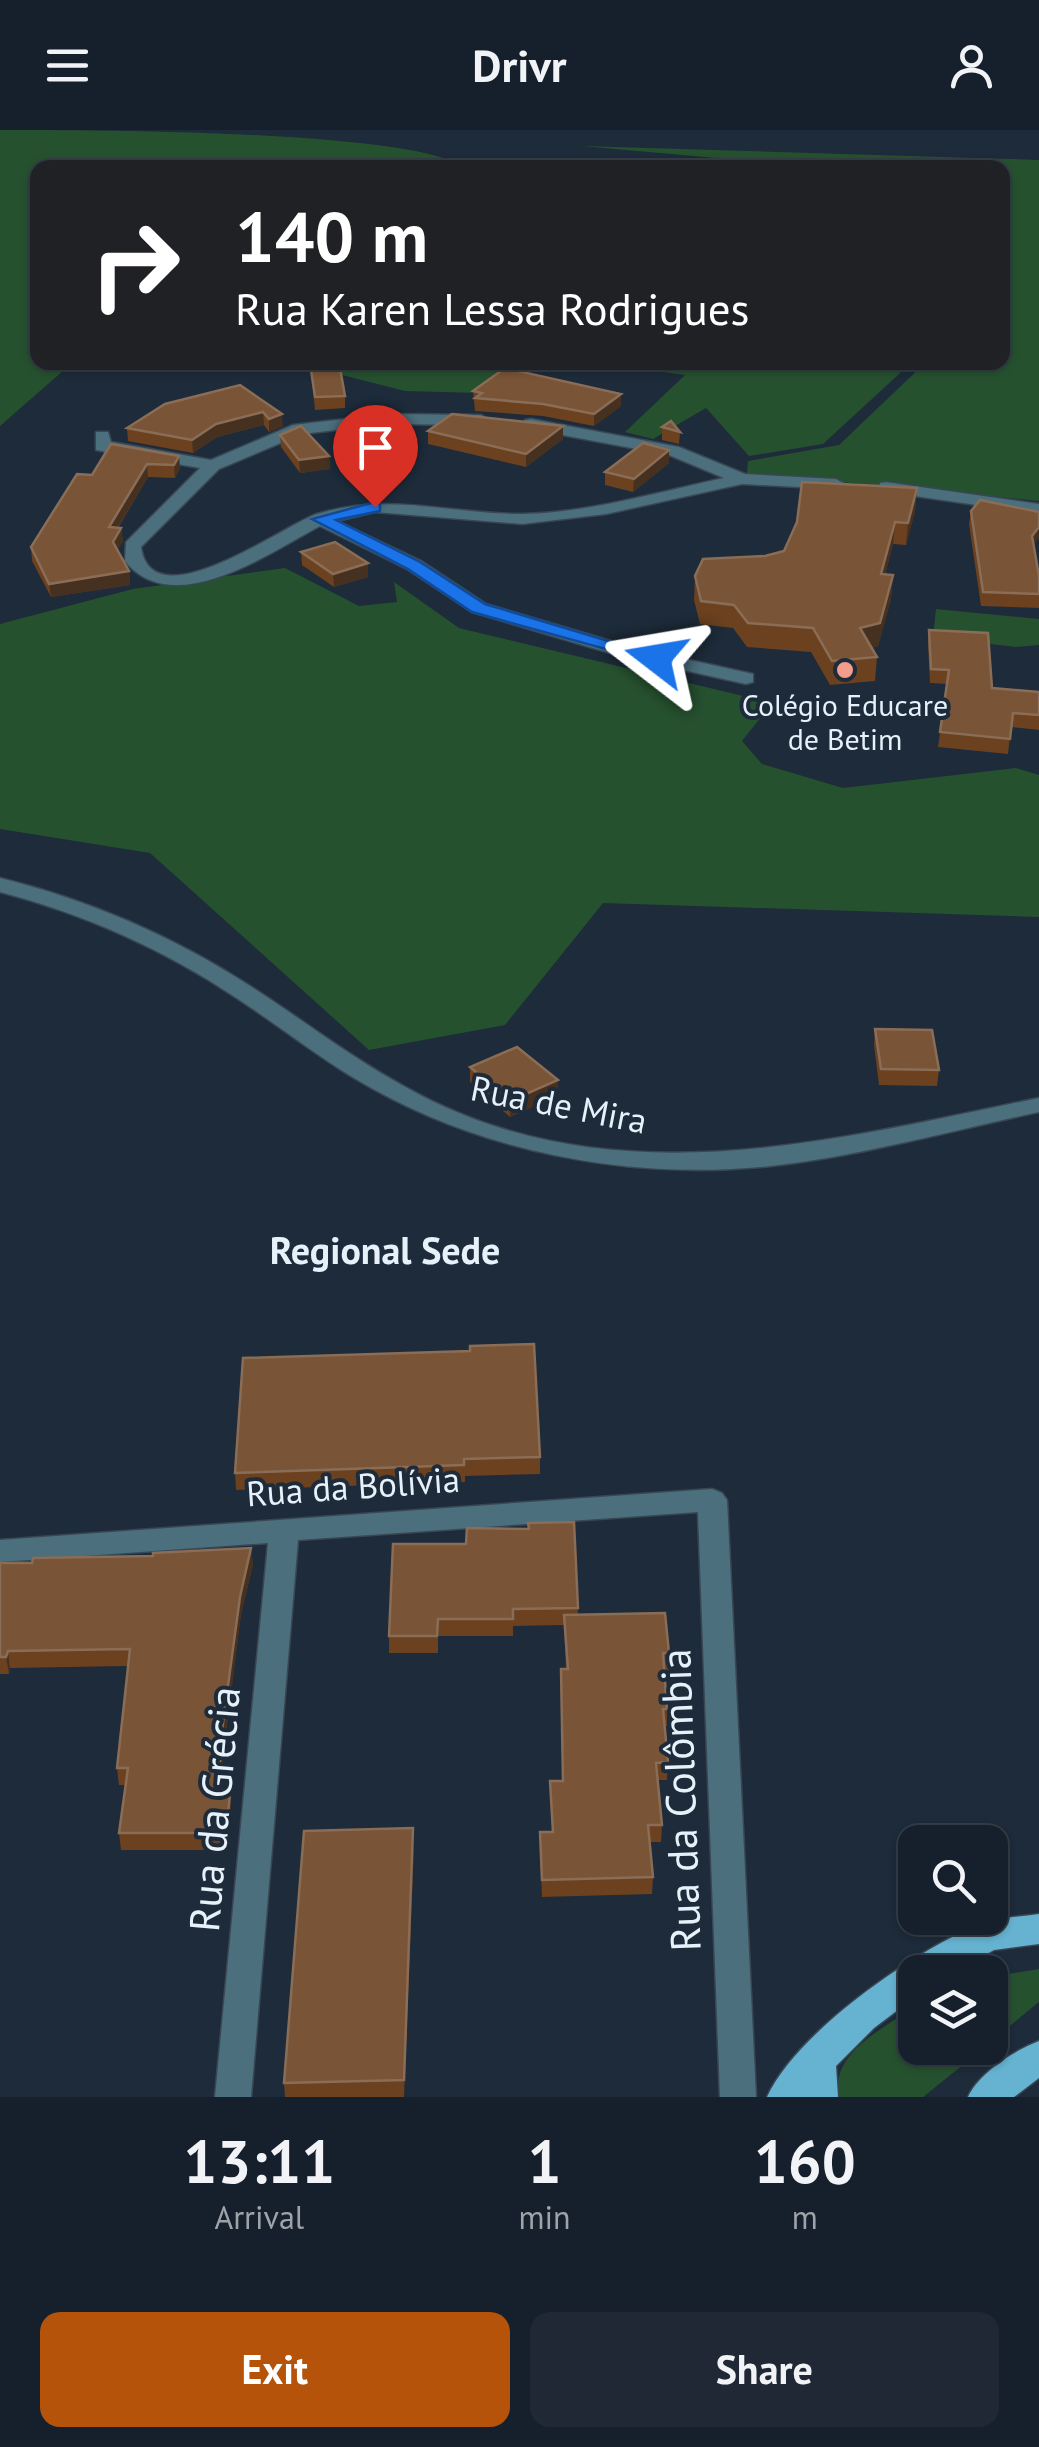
<!DOCTYPE html>
<html lang="en">
<head>
<meta charset="utf-8">
<style>
	:root { --surface:#16202c; --page:#1f2834; --text:#f1f3f6; --muted:#9ea3a9; --line:#353e48; --accent:#b45309 }
	body { margin:0; font-family:"PT Sans",sans-serif; background:var(--page); color:var(--text); height:100vh; display:flex; flex-direction:column; font-size:38px; white-space:nowrap }
	* { box-sizing:border-box; margin:0 }
	p { font-size:32px; color:var(--muted) }
	.icon { flex:none; width:55px; height:55px; fill:none; stroke:currentColor; stroke-width:2; stroke-linecap:round; stroke-linejoin:round }
	.map { position:relative; height:1967px; overflow:hidden }
	.panel { display:flex; flex-direction:column; background:var(--surface); flex:1 }
	.panel>* { flex:none }
	.top-card { position:absolute; left:30px; top:30px; width:980px; height:210px; border-radius:20px; box-shadow:0 2px 8px #0004,0 0 0 2px var(--line); background:#202124; color:#fff; overflow:hidden }
	.tools { position:absolute; left:898px; top:1695px; display:grid; gap:20px }
	.tools a { display:grid; place-items:center; width:110px; height:110px; border-radius:20px; background:var(--surface); box-shadow:0 2px 8px #0004,0 0 0 2px var(--line); font-size:50px }
	.pin { position:absolute; display:grid; place-items:center; width:85px; height:85px; color:#fff; margin:-102px -42px; border-radius:50% 50% 50% 0; rotate:-45deg; box-shadow:0 0 10px #0007 }
	.pin .icon { rotate:45deg }
	.me { position:absolute; width:110px; margin:-55px; rotate:284deg; stroke-linejoin:round; filter:drop-shadow(0 0 8px #0008) }
	.turn { display:flex; align-items:center; gap:35px; height:210px; padding:0 40px; font-size:45px }
	.turn .icon { width:130px; height:130px; stroke-width:2.5 }
	.turn b { display:block; font-size:70px; line-height:85px }
	.eta { display:flex; justify-content:space-evenly; align-items:center; height:170px; text-align:center }
	.eta b { font-size:60px; font-weight:700; line-height:70px }
	.action { display:flex; gap:20px; margin-top:auto; padding:20px 40px }
	.action a { flex:1; height:115px; border-radius:20px; background:var(--accent); color:#fff; font-size:40px; font-weight:700; line-height:115px; text-align:center }
	.action a+a { background:var(--page); color:var(--text) }
	header { display:flex; justify-content:space-between; align-items:center; height:130px; padding:0 40px; background:var(--surface); font-size:45px; font-weight:700 }
	.map>svg:first-child { display:block }
</style>
</head>
<body>
<header><svg class="icon" aria-label="menu" viewBox="0 0 24 24"><path d="M4 6h16M4 12h16M4 18h16"/></svg>Drivr<svg class="icon" aria-label="person" viewBox="0 0 24 24"><circle cx="12" cy="8" r="4"/><path d="M4 21q1-7 8-7t8 7"/></svg></header>
<div class="map">
<svg width="1039" height="1967" viewBox="0 0 1039 1967">
	<rect width="100%" height="100%" fill="#1d2b3a"/>
	<g fill="#26512f">
		<path d="M 0,0 C 85,0 411,0 463,37 L 38,38 L 38,232 L 222,233 L 64,240 L 0,296 Z"/>
		<path d="M 582,16 L 1039,30 L 1039,371 L 747,343 L 748,331 L 839,315 L 925,233 L 1002,232 L 1002,38 L 721,37 L 738,30 Z"/>
		<path d="M 295,233 L 528,233 L 481,263 L 405,261 Z"/>
		<path d="M 598,233 L 911,233 L 823,314 L 749,326 L 706,278 L 653,309 L 625,302 L 685,245 Z"/>
		<path d="M 285,438 L 359,476 L 397,472 L 394,452 L 459,498 L 772,573 L 742,611 L 762,634 L 843,658 L 1016,638 L 1039,645 L 1039,787 L 603,773 L 505,895 L 369,920 L 150,723 L 0,699 L 0,494 L 133,459 Z"/>
		<path d="M 936,479 L 1039,489 L 1039,515 L 1016,517 L 933,507 Z"/>
		<path d="M 1039,1839 L 1039,1872 L 990,1912 L 990,1847 Z"/>
		<path d="M 915,1876 L 915,1918 L 984,1918 L 923,1967 L 838,1967 C 831,1922 882,1900 915,1876 Z"/>
	</g>
	<g fill="none" stroke-linecap="round" stroke-linejoin="round">
		<defs>
			<g id="minor">
				<path d="M 388,284 L 481,285 L 489,290 L 481,295 L 388,294 L 302,304 L 219,339 L 141,417 C 152,493 285,394 317,384 C 390,362 449,384 521,384 C 589,383 658,362 724,348 L 669,325 L 525,298 L 525,290 L 531,289 L 679,317 L 745,344 L 836,349 L 845,354 L 836,359 L 742,354 L 606,384 L 522,394 L 375,382 L 337,391 L 421,431 L 486,474 L 631,517 L 753,544 L 753,552 L 746,554 L 620,526 L 472,482 L 407,439 L 320,396 C 269,423 173,491 125,431 L 126,412 L 200,338 L 96,320 L 96,302 L 108,302 L 111,312 L 211,330 L 293,295 Z"/>
				<path d="M 886,352 L 1039,374 L 1039,384 L 880,361 L 880,353 Z"/>
				<path d="M 0,748 C 89,770 173,806 250,856 C 303,890 353,929 409,959 C 610,1070 830,1011 1039,968 L 1039,982 C 950,1001 861,1026 771,1036 C 628,1051 477,1022 354,948 C 313,923 275,893 235,867 C 163,819 84,784 0,762 Z"/>
				<path d="M 712,1359 L 722,1363 L 727,1370 L 756,1967 L 720,1967 L 698,1382 L 298,1410 L 251,1967 L 215,1967 L 268,1413 L 0,1432 L 0,1410 Z"/>
			</g>
			<g id="major">
				<path d="M 1039,1784 L 1039,1814 L 994,1820 L 955,1842 L 915,1842 L 915,1867 L 874,1898 L 836,1936 L 838,1967 L 767,1967 C 796,1903 914,1821 978,1795 C 997,1787 1019,1787 1039,1784 Z"/>
				<path d="M 1039,1911 L 1039,1948 L 1014,1967 L 968,1967 C 978,1944 1015,1920 1039,1911 Z"/>
			</g>
		</defs>
		<use href="#minor" stroke="#394755" stroke-width="3"/>
		<use href="#major" stroke="#394755" stroke-width="3"/>
		<use href="#minor" fill="#4b6f7d" fill-rule="evenodd"/>
		<use href="#major" fill="#66b3d1" fill-rule="evenodd"/>
	</g>
	<g fill="#6b411f">
		<path d="M 311,240 L 345,266 L 345,278 L 315,280 Z"/>
		<path d="M 240,255 L 283,296 L 269,302 L 264,295 L 217,307 L 193,323 L 128,311 L 127,298 Z"/>
		<path d="M 473,261 L 621,276 L 594,296 L 543,286 L 475,281 Z"/>
		<path d="M 563,296 L 563,309 L 526,337 L 428,314 L 428,301 Z"/>
		<path d="M 662,297 L 680,302 L 679,314 L 662,310 Z"/>
		<path d="M 280,305 L 329,326 L 330,339 L 300,343 L 281,317 Z"/>
		<path d="M 111,314 L 180,338 L 175,348 L 148,347 L 118,398 L 121,398 L 123,411 L 117,420 L 129,441 L 130,455 L 51,467 L 32,431 L 31,417 L 92,345 Z"/>
		<path d="M 669,320 L 669,333 L 633,362 L 605,355 L 605,342 Z"/>
		<path d="M 917,358 L 915,381 L 906,415 L 893,414 L 885,445 L 893,445 L 891,469 L 878,516 L 872,518 L 877,527 L 875,551 L 830,555 L 811,522 L 747,517 L 733,498 L 700,494 L 694,470 L 695,446 L 784,421 Z"/>
		<path d="M 971,381 L 1033,415 L 1039,446 L 1039,478 L 981,476 L 969,394 Z"/>
		<path d="M 301,422 L 368,433 L 368,447 L 334,457 L 302,435 Z"/>
		<path d="M 929,500 L 992,558 L 1039,562 L 1039,600 L 1011,597 L 1008,624 L 938,617 L 947,554 L 930,553 L 928,514 Z"/>
		<path d="M 875,899 L 939,940 L 937,956 L 879,955 L 874,915 Z"/>
		<path d="M 470,937 L 558,950 L 557,966 L 510,987 L 470,952 Z"/>
		<path d="M 243,1228 L 540,1327 L 540,1344 L 465,1346 L 465,1352 L 236,1360 L 235,1343 Z"/>
		<path d="M 574,1392 L 578,1485 L 669,1523 L 669,1540 L 664,1540 L 667,1579 L 667,1596 L 665,1596 L 668,1632 L 667,1650 L 657,1650 L 662,1695 L 661,1712 L 650,1712 L 653,1747 L 652,1764 L 542,1767 L 540,1719 L 552,1702 L 550,1651 L 562,1651 L 566,1539 L 564,1495 L 513,1496 L 513,1506 L 438,1506 L 438,1523 L 389,1523 L 389,1506 L 466,1414 L 529,1399 Z"/>
		<path d="M 251,1418 L 253,1435 L 241,1484 L 224,1618 L 221,1664 L 230,1664 L 231,1681 L 227,1720 L 121,1720 L 119,1703 L 125,1655 L 119,1655 L 117,1638 L 128,1536 L 10,1538 L 9,1544 L 0,1544 L 0,1433 L 32,1433 L 153,1426 Z"/>
		<path d="M 414,1715 L 404,1967 L 285,1967 L 284,1953 Z"/>
	</g>
	<g fill="#463020">
		<path d="M 621,264 L 621,276 L 594,296 L 594,284 Z"/>
		<path d="M 263,282 L 264,295 L 217,307 L 193,323 L 192,310 L 216,294 Z"/>
		<path d="M 282,284 L 283,296 L 269,302 L 269,289 Z"/>
		<path d="M 563,296 L 563,309 L 526,337 L 526,324 Z"/>
		<path d="M 669,320 L 669,333 L 633,362 L 634,349 Z"/>
		<path d="M 179,326 L 180,338 L 175,348 L 174,335 Z"/>
		<path d="M 329,326 L 330,339 L 300,343 L 299,330 Z"/>
		<path d="M 147,334 L 148,347 L 110,410 L 109,397 Z"/>
		<path d="M 917,358 L 915,381 L 906,415 L 908,393 Z"/>
		<path d="M 895,392 L 893,414 L 879,467 L 881,444 Z"/>
		<path d="M 1039,397 L 1039,408 L 1030,419 L 1032,406 Z"/>
		<path d="M 121,398 L 123,411 L 114,426 L 113,412 Z"/>
		<path d="M 368,433 L 368,447 L 334,457 L 333,444 Z"/>
		<path d="M 129,441 L 130,455 L 51,467 L 49,454 Z"/>
		<path d="M 893,445 L 891,469 L 878,516 L 858,522 L 860,498 Z"/>
		<path d="M 558,950 L 557,966 L 510,987 L 510,971 Z"/>
		<path d="M 251,1418 L 253,1435 L 241,1484 L 224,1618 L 220,1681 L 218,1664 L 222,1600 L 240,1467 Z"/>
		<path d="M 8,1521 L 10,1538 L 9,1544 L 6,1527 Z"/>
		<path d="M 230,1664 L 231,1681 L 227,1720 L 226,1703 Z"/>
		<path d="M 413,1698 L 414,1715 L 404,1967 L 404,1950 Z"/>
	</g>
	<g fill="#795437" stroke="#8a6d56" stroke-width="2.5">
		<path d="M 340,238 L 345,266 L 315,267 L 311,240 Z"/>
		<path d="M 505,238 L 621,264 L 594,284 L 543,274 L 475,268 L 482,263 L 473,261 Z"/>
		<path d="M 240,255 L 282,284 L 269,289 L 263,282 L 216,294 L 192,310 L 127,298 L 165,274 Z"/>
		<path d="M 452,284 L 563,296 L 526,324 L 428,301 Z"/>
		<path d="M 671,291 L 680,302 L 662,297 Z"/>
		<path d="M 301,296 L 329,326 L 299,330 L 280,305 Z"/>
		<path d="M 643,313 L 669,320 L 634,349 L 605,342 Z"/>
		<path d="M 111,314 L 179,326 L 174,335 L 147,334 L 109,397 L 121,398 L 113,412 L 129,441 L 49,454 L 31,417 L 77,344 L 92,345 Z"/>
		<path d="M 802,352 L 917,358 L 908,393 L 895,392 L 881,444 L 893,445 L 880,493 L 860,498 L 877,527 L 832,531 L 813,498 L 748,493 L 734,475 L 701,471 L 695,446 L 703,429 L 765,426 L 784,421 L 797,392 Z"/>
		<path d="M 980,370 L 1039,382 L 1039,397 L 1032,406 L 1039,446 L 1039,464 L 983,462 L 971,381 Z"/>
		<path d="M 335,412 L 368,433 L 333,444 L 301,422 Z"/>
		<path d="M 929,500 L 988,503 L 992,558 L 1039,562 L 1039,585 L 1013,583 L 1010,609 L 940,602 L 949,540 L 931,539 Z"/>
		<path d="M 875,899 L 932,900 L 939,940 L 881,939 Z"/>
		<path d="M 517,917 L 558,950 L 510,971 L 470,937 Z"/>
		<path d="M 534,1214 L 540,1327 L 464,1329 L 464,1335 L 235,1343 L 243,1228 L 470,1221 L 470,1216 Z"/>
		<path d="M 574,1392 L 578,1478 L 513,1479 L 513,1489 L 438,1489 L 437,1506 L 389,1506 L 393,1414 L 466,1414 L 467,1398 L 529,1399 L 528,1393 Z"/>
		<path d="M 251,1418 L 240,1467 L 222,1600 L 218,1664 L 230,1664 L 226,1703 L 119,1703 L 128,1638 L 117,1638 L 130,1519 L 8,1521 L 6,1527 L 0,1527 L 0,1433 L 32,1433 L 33,1428 L 153,1426 L 153,1423 Z"/>
		<path d="M 665,1483 L 669,1523 L 663,1523 L 667,1579 L 663,1579 L 668,1632 L 656,1633 L 662,1695 L 648,1695 L 653,1747 L 542,1750 L 540,1702 L 553,1702 L 550,1651 L 563,1651 L 561,1539 L 568,1539 L 564,1485 Z"/>
		<path d="M 413,1698 L 404,1950 L 284,1953 L 304,1701 Z"/>
	</g>
	<path fill="#1a73e8" stroke="#114b97" stroke-width="2.5" d="M 375,372 L 380,374 L 380,381 L 336,390 L 420,432 L 485,474 L 665,528 L 656,533 L 472,482 L 408,439 L 312,389 Z"/>
	<circle fill="#f49d8b" stroke="#1d2b3a" stroke-width="4" cx="845" cy="540" r="10"/>
	<g text-anchor="middle" dominant-baseline="central" stroke-width="8" stroke-linejoin="round" paint-order="stroke">
		<g font-size="30" fill="#e7f1fa" stroke="#1d2b3a">
			<text x="845" y="574">Colégio Educare<tspan x="845" dy="34">de Betim</tspan></text>
		</g>
		<g font-size="35" fill="#e7f1fa" stroke="#1d2b3a">
			<text transform="translate(559 974) rotate(11)">Rua de Mira</text>
			<text transform="translate(353 1356) rotate(-4)">Rua da Bolívia</text>
		</g>
		<g font-size="38" font-weight="bold" fill="#e7f1fa" stroke="#1d2b3a">
			<text x="385" y="1119">Regional Sede</text>
		</g>
		<g font-size="42" fill="#e7f1fa" stroke="#1d2b3a">
			<text transform="translate(680 1670) rotate(-92)">Rua da Colômbia</text>
			<text transform="translate(214 1679) rotate(-85)">Rua da Grécia</text>
		</g>
	</g>
</svg>
<div class="tools">
<a><svg class="icon" aria-label="search" viewBox="0 0 24 24"><circle cx="10" cy="10" r="6"/><path d="M15 15l6 6"/></svg></a>
<a><svg class="icon" aria-label="layers" viewBox="0 0 24 24"><path d="M12 4l9 5-9 5-9-5zM3 14l9 5 9-5"/></svg></a>
</div>
<div class="pin" style="left:375px;top:377px;background:#d93025"><svg class="icon" aria-label="arrive" viewBox="0 0 24 24"><path d="M6 21V4h12l-3 4 3 4H6"/></svg></div>
<svg class="me" style="left:656px;top:528px" viewBox="-20 -20 40 40"><path d="M0-17L14 15 0 8-14 15z" fill="#1a73e8" stroke="#fff" stroke-width="4"/></svg>
<div class="top-card">
<div class="turn"><svg class="icon" aria-label="right" viewBox="0 0 24 24"><path d="M7 20v-9h11M14 6l5 5-5 5"/></svg><div><b>140 m</b>Rua Karen Lessa Rodrigues</div></div>
</div>
</div>
<section class="panel">
<div class="eta">
<div><b>13:11</b><p>Arrival</p></div>
<div><b>1</b><p>min</p></div>
<div><b>160</b><p>m</p></div>
</div>
<div class="action"><a>Exit</a><a>Share</a></div>
</section>
</body>
</html>
